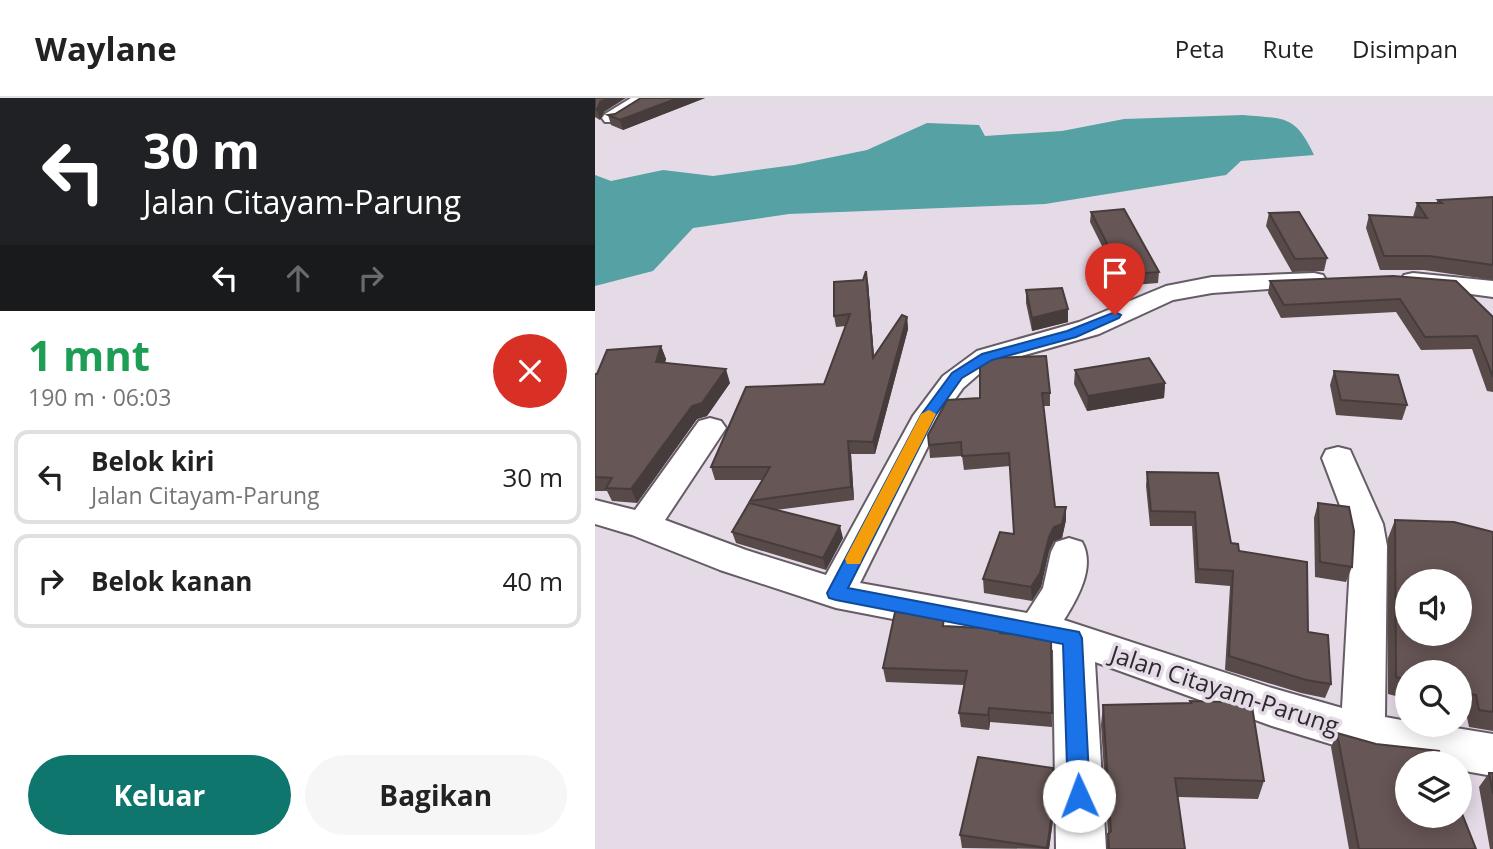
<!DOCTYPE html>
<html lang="id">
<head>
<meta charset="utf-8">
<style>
	:root { --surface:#fff; --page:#f6f6f6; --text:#222; --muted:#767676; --line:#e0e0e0; --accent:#0f766e }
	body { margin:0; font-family:"Open Sans",sans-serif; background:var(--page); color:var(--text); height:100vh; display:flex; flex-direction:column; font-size:26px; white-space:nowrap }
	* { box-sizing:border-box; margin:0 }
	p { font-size:23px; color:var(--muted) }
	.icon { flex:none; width:38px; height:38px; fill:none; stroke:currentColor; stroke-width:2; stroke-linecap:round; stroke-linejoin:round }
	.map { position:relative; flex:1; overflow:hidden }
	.sheet { display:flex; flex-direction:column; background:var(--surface); width:595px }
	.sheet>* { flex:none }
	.guide { background:#202124; color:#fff; overflow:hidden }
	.tools { position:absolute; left:800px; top:471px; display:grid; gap:14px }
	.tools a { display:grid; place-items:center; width:77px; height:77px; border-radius:50%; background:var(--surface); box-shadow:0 4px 18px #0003; font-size:35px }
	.pin { position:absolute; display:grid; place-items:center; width:60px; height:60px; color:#fff; margin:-72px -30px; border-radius:50% 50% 50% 0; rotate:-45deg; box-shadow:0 0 7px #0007 }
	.pin .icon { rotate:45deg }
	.me { position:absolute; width:77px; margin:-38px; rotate:358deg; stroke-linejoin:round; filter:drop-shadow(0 0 5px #0008) }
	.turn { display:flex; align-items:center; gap:24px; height:147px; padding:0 28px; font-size:32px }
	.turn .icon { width:91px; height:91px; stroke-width:2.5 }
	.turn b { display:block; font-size:49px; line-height:60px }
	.lanes { display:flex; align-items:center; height:66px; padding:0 28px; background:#0003; justify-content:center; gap:35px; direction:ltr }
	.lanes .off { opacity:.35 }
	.round { display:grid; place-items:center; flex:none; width:74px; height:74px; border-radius:37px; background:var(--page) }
	.headline { display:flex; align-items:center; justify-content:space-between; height:119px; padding:0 28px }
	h1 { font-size:42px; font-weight:700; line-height:52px; color:#1e9e55 }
	.primary-button { display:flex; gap:14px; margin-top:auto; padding:14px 28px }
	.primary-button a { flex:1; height:80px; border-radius:42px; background:var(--accent); color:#fff; font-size:28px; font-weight:700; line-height:80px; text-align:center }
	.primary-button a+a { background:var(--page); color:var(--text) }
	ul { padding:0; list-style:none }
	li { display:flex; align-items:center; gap:21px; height:94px; margin:0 14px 10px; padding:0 14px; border:4px solid var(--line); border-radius:14px }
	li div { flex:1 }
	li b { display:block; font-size:26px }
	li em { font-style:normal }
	header { display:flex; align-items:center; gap:42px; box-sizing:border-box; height:98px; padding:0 35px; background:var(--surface); border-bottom:2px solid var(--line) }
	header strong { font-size:33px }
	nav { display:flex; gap:38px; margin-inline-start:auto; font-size:24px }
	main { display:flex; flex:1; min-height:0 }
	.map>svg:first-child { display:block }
</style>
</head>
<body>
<header>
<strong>Waylane</strong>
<nav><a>Peta</a><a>Rute</a><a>Disimpan</a></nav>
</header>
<main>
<section class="sheet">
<div class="guide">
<div class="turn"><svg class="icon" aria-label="left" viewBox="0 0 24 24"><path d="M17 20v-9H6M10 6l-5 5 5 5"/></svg><div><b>30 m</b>Jalan Citayam-Parung</div></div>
<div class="lanes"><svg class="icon" aria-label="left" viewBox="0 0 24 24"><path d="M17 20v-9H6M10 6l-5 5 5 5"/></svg><svg class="icon off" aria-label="ahead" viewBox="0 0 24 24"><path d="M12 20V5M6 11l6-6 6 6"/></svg><svg class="icon off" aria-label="right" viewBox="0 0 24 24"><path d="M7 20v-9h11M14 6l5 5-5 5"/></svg></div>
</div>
<div class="headline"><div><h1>1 mnt</h1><p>190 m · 06:03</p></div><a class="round" style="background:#d93025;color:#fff"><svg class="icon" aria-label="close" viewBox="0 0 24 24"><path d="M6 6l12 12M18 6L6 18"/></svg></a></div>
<ul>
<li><svg class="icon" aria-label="left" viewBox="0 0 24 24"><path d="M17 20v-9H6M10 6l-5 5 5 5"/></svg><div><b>Belok kiri</b><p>Jalan Citayam-Parung</p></div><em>30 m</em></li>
<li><svg class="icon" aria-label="right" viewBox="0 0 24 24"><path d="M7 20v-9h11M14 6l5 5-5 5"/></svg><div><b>Belok kanan</b></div><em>40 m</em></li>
</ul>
<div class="primary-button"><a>Keluar</a><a>Bagikan</a></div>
</section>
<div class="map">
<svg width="898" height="751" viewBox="0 0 898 751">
	<rect width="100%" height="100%" fill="#e5dbe7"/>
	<path fill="#55a1a4" d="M 648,17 C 689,21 700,16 719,57 L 646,63 L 631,77 L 450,106 L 194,116 L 98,130 L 58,173 L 0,188 L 0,77 L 16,83 L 68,72 L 118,78 L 199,67 L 272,52 L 332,25 L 384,27 L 390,38 L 467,33 L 529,21 Z"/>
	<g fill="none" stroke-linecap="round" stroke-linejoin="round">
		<defs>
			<g id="street">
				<path d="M 36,0 L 58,0 L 22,24 L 10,24 L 7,20 L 10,16 Z"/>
				<path d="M 719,175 L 728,177 L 731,182 L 728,187 L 617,195 L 578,202 L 504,236 L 402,265 L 384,276 L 368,290 L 348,318 L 265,485 L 432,515 L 448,490 L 456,454 L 461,444 L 474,440 L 487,444 C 501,469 482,501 469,522 L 677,590 L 747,610 L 756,448 L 752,426 L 727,360 L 731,352 L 743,349 L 755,352 L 788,426 L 792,448 L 790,619 L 812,623 L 812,626 L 836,626 L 898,636 L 898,678 L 864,672 L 864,665 L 822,665 L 768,656 L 677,628 L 500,564 L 511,751 L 461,751 L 458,552 L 241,510 L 125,472 L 37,437 L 0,426 L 0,402 L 40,412 L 104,323 L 115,320 L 126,323 L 131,330 L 70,422 L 151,452 L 231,477 L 318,318 L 348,278 L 382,253 L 484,224 L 571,188 L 617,179 Z"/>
				<path d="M 818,175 L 898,183 L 898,199 L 809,187 L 806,182 L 809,177 Z"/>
			</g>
		</defs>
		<use href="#street" stroke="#655c66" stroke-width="4"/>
		<use href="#street" fill="#fff" fill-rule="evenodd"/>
	</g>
	<g fill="#584a49">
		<path d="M 0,0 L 9,14 L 5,22 L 0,19 Z"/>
		<path d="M 46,0 L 110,0 L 28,32 L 16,27 L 13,17 L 20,16 Z"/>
		<path d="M 898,99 L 898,182 L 829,172 L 785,172 L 771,130 L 774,117 L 818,119 L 822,105 L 841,105 L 843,102 Z"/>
		<path d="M 496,114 L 564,174 L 563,185 L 527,188 L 495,124 Z"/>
		<path d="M 674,115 L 732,160 L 729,173 L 697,174 L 671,128 Z"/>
		<path d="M 798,178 L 898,219 L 898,294 L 892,293 L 877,251 L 826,252 L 801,214 L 686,220 L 673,195 L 675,183 Z"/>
		<path d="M 273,184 L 279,259 L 312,219 L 313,231 L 280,356 L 256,356 L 259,402 L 181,412 L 248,440 L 231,472 L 141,445 L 137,434 L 156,406 L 155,403 L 167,382 L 120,382 L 116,369 L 229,286 L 251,228 L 241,229 L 239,218 Z"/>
		<path d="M 431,192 L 473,224 L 437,233 L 431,205 Z"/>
		<path d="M 66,248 L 71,261 L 70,265 L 135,285 L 112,318 L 102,321 L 42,405 L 17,403 L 12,393 L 0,393 L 0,276 Z"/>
		<path d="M 480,272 L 570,285 L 569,300 L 492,313 L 479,286 Z"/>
		<path d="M 739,273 L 812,307 L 807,322 L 741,317 L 735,287 Z"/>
		<path d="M 455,295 L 455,308 L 448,308 L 460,409 L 471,422 L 467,440 L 459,443 L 454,453 L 446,489 L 437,503 L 389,495 L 388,481 L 419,436 L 415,368 L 369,372 L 367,358 L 335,360 L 334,347 L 385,300 Z"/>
		<path d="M 552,374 L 636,445 L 713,534 L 736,586 L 730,600 L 706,595 L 630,572 L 635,488 L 600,485 L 597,428 L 555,428 L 551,388 Z"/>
		<path d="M 723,405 L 757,469 L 751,484 L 720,479 L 719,420 Z"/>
		<path d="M 800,422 L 898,434 L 898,633 L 874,629 L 871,614 L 864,612 L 864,574 L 812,574 L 812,601 L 793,596 L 793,440 Z"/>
		<path d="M 350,528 L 406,531 L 406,535 L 456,539 L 457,629 L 395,624 L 394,632 L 366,629 L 364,615 L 369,587 L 291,584 L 288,570 Z"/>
		<path d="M 633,593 L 669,683 L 663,701 L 583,699 L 590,751 L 511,751 L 513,736 L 506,627 L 508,607 L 595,605 L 595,603 L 630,604 Z"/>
		<path d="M 742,635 L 881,751 L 754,751 L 736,649 Z"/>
		<path d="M 894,675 L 898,675 L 898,751 L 895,751 L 884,689 Z"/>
		<path d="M 458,722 L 454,751 L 367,750 L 365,737 Z"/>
	</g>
	<g fill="#473c3c">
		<path d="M 13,0 L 31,0 L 9,14 L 5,22 L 2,12 L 5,4 Z"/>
		<path d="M 83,0 L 110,0 L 28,32 L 25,22 Z"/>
		<path d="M 271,173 L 273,184 L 280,272 L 278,260 Z"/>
		<path d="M 473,211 L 473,224 L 437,233 L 437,220 Z"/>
		<path d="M 312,219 L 313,231 L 280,356 L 278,344 Z"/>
		<path d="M 66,248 L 71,261 L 66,277 L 61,264 Z"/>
		<path d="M 131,271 L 135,285 L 112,318 L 102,321 L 42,405 L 36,391 L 97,308 Z"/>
		<path d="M 570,285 L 569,300 L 492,313 L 493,298 Z"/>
		<path d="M 253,343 L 256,356 L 259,402 L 256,389 Z"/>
		<path d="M 471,409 L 471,422 L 467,440 L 459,443 L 454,453 L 446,489 L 437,503 L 436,489 L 454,439 Z"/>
		<path d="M 245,428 L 248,440 L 231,472 L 228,460 Z"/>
		<path d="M 394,610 L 395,624 L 394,632 L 393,617 Z"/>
		<path d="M 458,709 L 458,722 L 454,751 L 452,751 Z"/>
	</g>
	<g fill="#665655" stroke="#473c3c" stroke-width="2" fill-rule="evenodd">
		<path d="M 0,0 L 13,0 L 5,4 L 2,12 L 0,11 Z"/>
		<path d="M 46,0 L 83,0 L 25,22 L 13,17 L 20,16 Z"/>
		<path d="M 898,99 L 898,167 L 834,158 L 789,158 L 774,117 L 832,120 L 822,105 L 847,105 L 843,102 Z"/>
		<path d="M 529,111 L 564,174 L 528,177 L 496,114 Z"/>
		<path d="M 704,114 L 732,160 L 700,161 L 674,115 Z"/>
		<path d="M 271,173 L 278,260 L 307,217 L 312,219 L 278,344 L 253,343 L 256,389 L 155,403 L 175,369 L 116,369 L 151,289 L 229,286 L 255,216 L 239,218 L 239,184 L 268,182 Z"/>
		<path d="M 798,178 L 861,183 L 898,219 L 898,279 L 882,238 L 830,239 L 805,201 L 689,207 L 675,183 Z"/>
		<path d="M 467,190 L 473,211 L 437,220 L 431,192 Z"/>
		<path d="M 66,248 L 61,264 L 131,271 L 107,305 L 97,308 L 36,391 L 11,390 L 17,380 L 0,379 L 0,276 L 2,276 L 12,252 Z"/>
		<path d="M 451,258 L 455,295 L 447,295 L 460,409 L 471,409 L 467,426 L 459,429 L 454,439 L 445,475 L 436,489 L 388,481 L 405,434 L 419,436 L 414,355 L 367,358 L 366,344 L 334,347 L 333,337 L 352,302 L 385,300 L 385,265 L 394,260 Z"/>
		<path d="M 554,260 L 570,285 L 493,298 L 480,272 Z"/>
		<path d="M 739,273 L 803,277 L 812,307 L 746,302 Z"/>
		<path d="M 552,374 L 623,375 L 636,445 L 643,446 L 644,453 L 712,464 L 713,534 L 733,537 L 736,586 L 711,582 L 634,558 L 638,473 L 603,471 L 600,414 L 556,413 Z"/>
		<path d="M 154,405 L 245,428 L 228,460 L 137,434 Z"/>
		<path d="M 723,405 L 754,409 L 759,433 L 757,469 L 725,464 Z"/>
		<path d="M 800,422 L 859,424 L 898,434 L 898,614 L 884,612 L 881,597 L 864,593 L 864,574 L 812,574 L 812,581 L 801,579 ZM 812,483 L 864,483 L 864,536 L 812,536 Z"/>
		<path d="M 300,514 L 349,519 L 348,528 L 406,531 L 405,535 L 456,539 L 457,615 L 394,610 L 393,617 L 364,615 L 372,573 L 288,570 Z"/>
		<path d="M 633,593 L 656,602 L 669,683 L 580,680 L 590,751 L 514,751 L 513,736 L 516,733 L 508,607 L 596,605 L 595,603 L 632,604 Z"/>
		<path d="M 742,635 L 781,646 L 844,653 L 848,665 L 812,665 L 812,718 L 864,718 L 864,708 L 881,751 L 764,751 Z"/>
		<path d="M 383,659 L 458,670 L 458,709 L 452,750 L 365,737 Z"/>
		<path d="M 894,675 L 898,675 L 898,696 Z"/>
	</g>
	<path fill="#1a73e8" stroke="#114b97" stroke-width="2" d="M 520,214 L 526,217 L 524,220 L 481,239 L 397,262 L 367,280 L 340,318 L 253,490 L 484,534 L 487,540 L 495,698 L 492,706 L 484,709 L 476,706 L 473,698 L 468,546 L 241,502 L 234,500 L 232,495 L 326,317 L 357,275 L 387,256 L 472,233 Z"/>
	<path fill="#f59e0b" d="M 334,312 L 341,316 L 267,461 L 265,466 L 252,466 L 250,461 L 326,316 Z"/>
	<g text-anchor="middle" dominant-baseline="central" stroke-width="7" stroke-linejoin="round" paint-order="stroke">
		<g font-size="24" fill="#2d292e" stroke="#e5dbe7">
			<text transform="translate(630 591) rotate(18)">Jalan Citayam-Parung</text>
		</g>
	</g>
</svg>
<div class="tools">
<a><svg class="icon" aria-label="sound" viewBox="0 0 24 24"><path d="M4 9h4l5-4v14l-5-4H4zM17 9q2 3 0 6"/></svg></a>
<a><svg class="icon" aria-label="search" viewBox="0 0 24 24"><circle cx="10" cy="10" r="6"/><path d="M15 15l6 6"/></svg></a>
<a><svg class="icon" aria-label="layers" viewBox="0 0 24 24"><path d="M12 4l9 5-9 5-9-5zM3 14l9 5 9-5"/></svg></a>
</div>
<div class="pin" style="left:520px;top:217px;background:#d93025"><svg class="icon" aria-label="arrive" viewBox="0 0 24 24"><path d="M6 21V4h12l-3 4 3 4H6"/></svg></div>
<svg class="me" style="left:484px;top:698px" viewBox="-20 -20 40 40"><circle r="19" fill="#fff"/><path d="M0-13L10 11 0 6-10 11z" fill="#1a73e8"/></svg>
</div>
</main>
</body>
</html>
